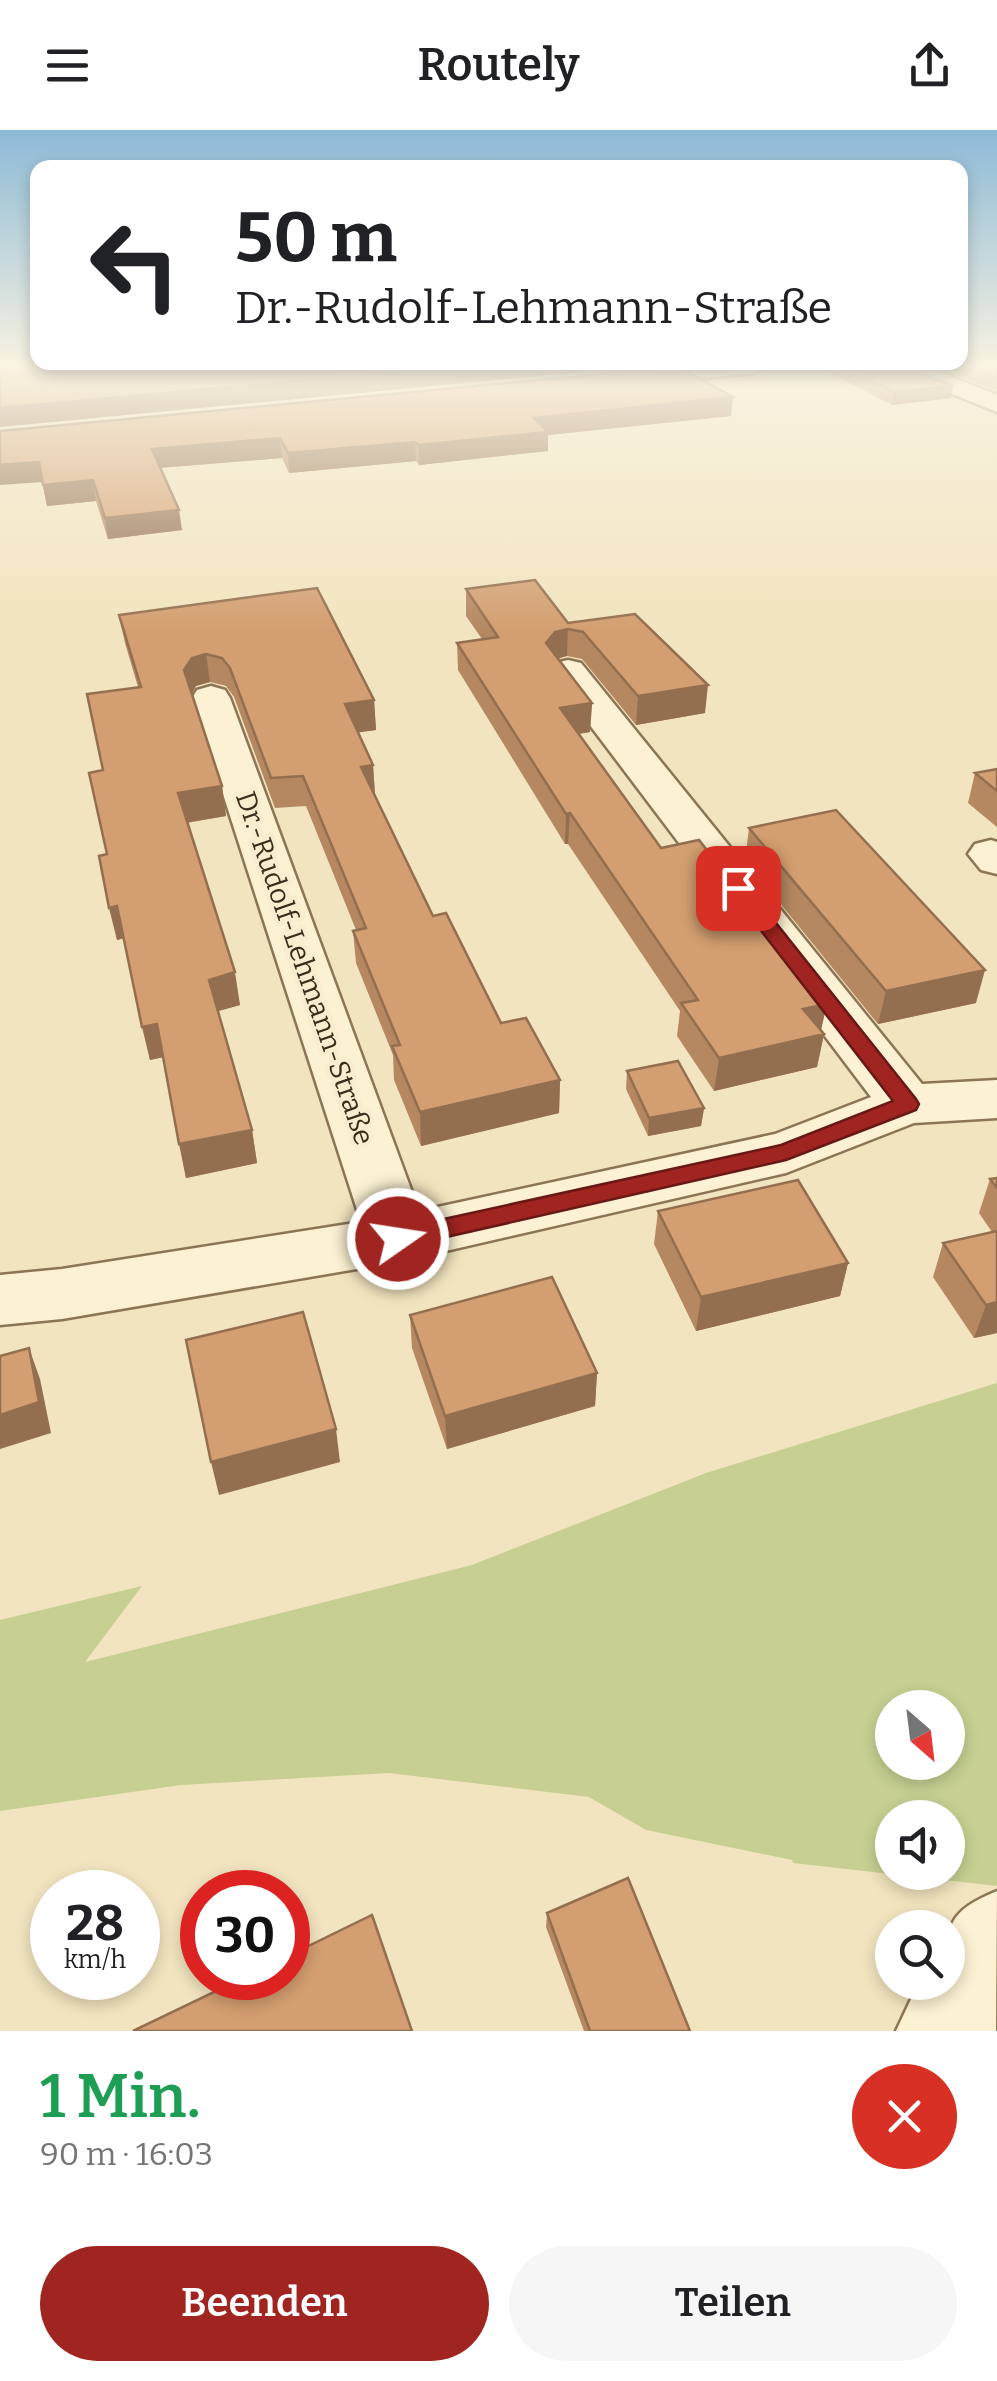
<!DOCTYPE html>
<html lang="de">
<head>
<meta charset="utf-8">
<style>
	:root { --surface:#fff; --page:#f6f6f6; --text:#202124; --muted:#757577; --accent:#a02520 }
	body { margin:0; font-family:Bitter,serif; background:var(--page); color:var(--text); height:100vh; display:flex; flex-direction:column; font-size:38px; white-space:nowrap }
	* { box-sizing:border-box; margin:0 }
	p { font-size:32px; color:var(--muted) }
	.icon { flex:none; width:55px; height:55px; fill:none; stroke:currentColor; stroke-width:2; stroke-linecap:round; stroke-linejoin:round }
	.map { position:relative; height:1901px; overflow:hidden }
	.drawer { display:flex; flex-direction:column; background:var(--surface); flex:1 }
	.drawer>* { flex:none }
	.guide { position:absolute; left:30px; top:30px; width:938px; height:210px; border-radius:20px; box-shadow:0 5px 15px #0003; background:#fff; color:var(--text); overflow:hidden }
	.needle { width:65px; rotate:152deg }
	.tools { position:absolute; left:875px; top:1560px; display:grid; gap:20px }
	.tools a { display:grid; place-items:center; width:90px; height:90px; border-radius:50%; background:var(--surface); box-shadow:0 5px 15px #0003; font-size:50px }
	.speed { position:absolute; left:30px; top:1740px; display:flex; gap:20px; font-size:50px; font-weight:700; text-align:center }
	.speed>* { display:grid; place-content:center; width:130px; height:130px; border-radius:50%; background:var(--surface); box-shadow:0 5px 15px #0003; line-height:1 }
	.speed small { font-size:25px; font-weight:400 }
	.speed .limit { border:15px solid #d22; background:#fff; color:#111 }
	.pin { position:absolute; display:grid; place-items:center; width:85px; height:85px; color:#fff; margin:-42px; border-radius:20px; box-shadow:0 5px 15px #0006 }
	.me { position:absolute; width:110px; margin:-55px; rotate:77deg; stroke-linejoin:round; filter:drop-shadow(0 0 8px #0008) }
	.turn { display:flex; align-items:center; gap:35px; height:210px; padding:0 40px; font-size:45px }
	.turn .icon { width:130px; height:130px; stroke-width:2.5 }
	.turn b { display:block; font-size:70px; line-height:85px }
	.round { display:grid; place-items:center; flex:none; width:105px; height:105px; border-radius:52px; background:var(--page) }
	.overview { display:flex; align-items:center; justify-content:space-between; height:170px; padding:0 40px }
	h1 { font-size:60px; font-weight:600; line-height:75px; color:#1e9e55 }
	.action { display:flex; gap:20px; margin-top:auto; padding:20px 40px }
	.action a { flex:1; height:115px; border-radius:60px; background:var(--accent); color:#fff; font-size:40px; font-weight:600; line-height:115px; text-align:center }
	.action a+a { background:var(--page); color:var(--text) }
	header { display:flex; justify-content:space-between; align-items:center; height:130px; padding:0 40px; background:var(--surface); font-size:45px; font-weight:600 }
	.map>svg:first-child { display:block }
</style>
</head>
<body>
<header><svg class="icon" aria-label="menu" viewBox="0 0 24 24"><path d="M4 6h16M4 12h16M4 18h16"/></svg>Routely<svg class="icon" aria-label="share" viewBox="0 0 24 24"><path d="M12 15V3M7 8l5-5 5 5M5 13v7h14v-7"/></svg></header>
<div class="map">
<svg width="997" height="1901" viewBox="0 0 997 1901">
	<rect width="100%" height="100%" fill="#f2e4bf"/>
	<path fill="#c7d092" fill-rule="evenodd" d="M 997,1253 L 997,1756 L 793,1733 L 792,1730 L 646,1700 L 589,1667 L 389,1643 L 181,1655 L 0,1681 L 0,1490 L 142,1456 L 85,1532 L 472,1435 L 706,1343 ZM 892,1578 L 948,1578 L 948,1632 L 892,1632 ZM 892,1688 L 948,1688 L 948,1742 L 892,1742 Z"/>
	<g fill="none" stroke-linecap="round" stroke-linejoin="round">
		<defs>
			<g id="street">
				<path d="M 892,236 L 925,236 L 997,265 L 997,282 L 895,241 Z"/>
				<path d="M 568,530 L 581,533 L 922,954 L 997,950 L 997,988 L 914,993 L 786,1043 L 398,1132 L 62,1189 L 0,1195 L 0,1145 L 62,1139 L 361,1092 L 192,568 L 197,560 L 211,556 L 225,560 L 230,568 L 419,1081 L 775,1004 L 871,967 L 549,541 L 555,533 Z"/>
				<path d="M 991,710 L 997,712 L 997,744 L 981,740 L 968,724 L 975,714 Z"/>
				<path d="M 997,1761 L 996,1901 L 896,1901 L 919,1852 L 948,1852 C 948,1798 942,1784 997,1761 Z"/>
			</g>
			<path id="secondary" d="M 687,236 L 766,236 L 754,243 L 613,258 L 601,251 L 613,244 Z"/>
		</defs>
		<use href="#street" stroke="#8c7555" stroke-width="5"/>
		<use href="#secondary" stroke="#6d5539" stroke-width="5"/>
		<use href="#street" fill="#fcf1d3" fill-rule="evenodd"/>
		<use href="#secondary" fill="#fcf1d3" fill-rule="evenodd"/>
	</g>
	<g fill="#b58861">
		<path d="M 817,236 L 903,236 L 951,268 L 892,275 Z"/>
		<path d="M 934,236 L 997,236 L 997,261 Z"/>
		<path d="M 731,286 L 548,305 L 548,321 L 419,335 L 416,331 L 289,343 L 282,328 L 160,338 L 182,400 L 108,409 L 96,371 L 47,376 L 42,352 L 0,301 Z"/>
		<path d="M 466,459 L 568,493 L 705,583 L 636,595 L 582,529 L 567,526 L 558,529 L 592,573 L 590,602 L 578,604 L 661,718 L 824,904 L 817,937 L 714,961 L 677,906 L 680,881 L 568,714 L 565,714 L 458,540 L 457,513 L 482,509 L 466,486 Z"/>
		<path d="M 119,485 L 374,570 L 376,600 L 358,602 L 373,635 L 375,665 L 433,786 L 501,893 L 560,950 L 559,983 L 421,1016 L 394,950 L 393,925 L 356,833 L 353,801 L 356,800 L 306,676 L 275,678 L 234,567 L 226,556 L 210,552 L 196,556 L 192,564 L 222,656 L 226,686 L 187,693 L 240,875 L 218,881 L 252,1000 L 257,1033 L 186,1048 L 163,927 L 150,930 L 124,808 L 117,810 L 107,724 L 103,640 L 138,557 L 125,513 Z"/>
		<path d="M 997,639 L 997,697 L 968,673 L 975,643 Z"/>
		<path d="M 749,698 L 976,873 L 878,894 L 745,730 Z"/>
		<path d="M 627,941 L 704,978 L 701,996 L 648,1006 L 626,959 Z"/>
		<path d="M 997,1048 L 997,1203 L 974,1208 L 933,1147 L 943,1113 L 992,1102 L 979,1083 L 990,1049 Z"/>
		<path d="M 658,1081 L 848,1133 L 840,1166 L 696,1201 L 654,1114 Z"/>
		<path d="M 410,1185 L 597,1243 L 595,1276 L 447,1319 L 412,1218 Z"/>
		<path d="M 547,1783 L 690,1901 L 584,1901 L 546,1797 Z"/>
	</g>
	<g fill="#946f4f">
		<path d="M 458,236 L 644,236 L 0,297 L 0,278 Z"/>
		<path d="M 953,256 L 951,268 L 892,275 L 894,262 Z"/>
		<path d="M 733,267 L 731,286 L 548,305 L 548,321 L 419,335 L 419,315 L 534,288 Z"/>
		<path d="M 280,308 L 282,328 L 155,338 L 152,319 Z"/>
		<path d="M 415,312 L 416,331 L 289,343 L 288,323 Z"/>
		<path d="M 39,332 L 43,352 L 0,355 L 0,335 Z"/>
		<path d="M 93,350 L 96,371 L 47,376 L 43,355 Z"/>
		<path d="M 179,380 L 182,400 L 108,409 L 105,388 Z"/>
		<path d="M 568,499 L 567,526 L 554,529 L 546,513 L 555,502 Z"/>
		<path d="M 206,524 L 210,552 L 196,556 L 188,569 L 184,540 L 192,528 Z"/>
		<path d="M 708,555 L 705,583 L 636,595 L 638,566 Z"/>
		<path d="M 374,570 L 376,600 L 348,604 L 345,574 Z"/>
		<path d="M 592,573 L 590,602 L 559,607 L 560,578 Z"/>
		<path d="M 373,635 L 375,666 L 361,637 Z"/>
		<path d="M 222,656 L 226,686 L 183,693 L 178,663 Z"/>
		<path d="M 570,683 L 568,714 L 565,714 L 566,684 Z"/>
		<path d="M 117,776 L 124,808 L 117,810 L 109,778 Z"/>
		<path d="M 985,840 L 976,873 L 878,894 L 886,861 Z"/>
		<path d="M 235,842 L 240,875 L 215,882 L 209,850 Z"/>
		<path d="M 827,874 L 820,905 L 824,904 L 817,937 L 714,961 L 719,928 L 803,879 Z"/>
		<path d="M 157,894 L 164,927 L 150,930 L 142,897 Z"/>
		<path d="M 560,950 L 559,983 L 421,1016 L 420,982 Z"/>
		<path d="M 704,978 L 701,996 L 648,1006 L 649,988 Z"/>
		<path d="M 252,1000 L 257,1033 L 186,1048 L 179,1014 Z"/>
		<path d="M 848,1133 L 840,1166 L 696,1201 L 701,1167 Z"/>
		<path d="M 997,1172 L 997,1203 L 974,1208 L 986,1175 Z"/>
		<path d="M 29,1218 L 40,1249 L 51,1303 L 0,1319 L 0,1285 Z"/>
		<path d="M 597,1243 L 595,1276 L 447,1319 L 445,1286 Z"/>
		<path d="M 336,1299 L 340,1332 L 219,1365 L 211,1332 Z"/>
	</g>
	<g fill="#d39e71" stroke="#946f4f" stroke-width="2.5">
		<path d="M 0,236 L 458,236 L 0,278 Z"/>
		<path d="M 841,236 L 903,236 L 953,256 L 894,262 Z"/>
		<path d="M 965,236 L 997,236 L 997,248 Z"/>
		<path d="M 678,237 L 733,267 L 534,288 L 548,302 L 419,315 L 415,312 L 288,323 L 280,308 L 152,319 L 179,380 L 105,388 L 93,350 L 43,355 L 39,332 L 0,335 L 0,301 Z"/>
		<path d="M 535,450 L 568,493 L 635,484 L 708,555 L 638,566 L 583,502 L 568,499 L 555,502 L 546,513 L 592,573 L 560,578 L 661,718 L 699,710 L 827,874 L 803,879 L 824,904 L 719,928 L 681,873 L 698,870 L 570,683 L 566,684 L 457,513 L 498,507 L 466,459 Z"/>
		<path d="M 317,458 L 374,570 L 345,574 L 373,635 L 361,637 L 433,786 L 446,783 L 501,893 L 526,888 L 560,950 L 420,982 L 392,916 L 400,915 L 353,801 L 366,798 L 303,646 L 271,648 L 230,538 L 222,528 L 206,524 L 192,528 L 184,540 L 222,656 L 178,663 L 235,842 L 209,850 L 252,1000 L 179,1014 L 157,894 L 142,897 L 117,776 L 109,778 L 99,726 L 107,724 L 89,643 L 103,640 L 87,564 L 141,557 L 119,485 Z"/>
		<path d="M 997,639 L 997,661 L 975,643 Z"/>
		<path d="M 836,680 L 985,840 L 886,861 L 749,698 Z"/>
		<path d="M 678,931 L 704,978 L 649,988 L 627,941 Z"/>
		<path d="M 997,1048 L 997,1058 L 990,1049 Z"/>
		<path d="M 798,1050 L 848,1133 L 701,1167 L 658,1081 Z"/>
		<path d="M 997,1101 L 997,1172 L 986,1175 L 943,1113 Z"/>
		<path d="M 552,1147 L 597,1243 L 445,1286 L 410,1185 Z"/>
		<path d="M 303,1182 L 336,1299 L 211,1332 L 186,1210 Z"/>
		<path d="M 29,1218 L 39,1272 L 0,1285 L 0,1226 Z"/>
		<path d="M 628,1748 L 690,1901 L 590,1901 L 547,1783 Z"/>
		<path d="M 372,1785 L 412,1901 L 133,1901 L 243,1848 L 288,1848 L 288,1826 Z"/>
	</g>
	<linearGradient id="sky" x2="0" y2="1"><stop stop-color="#8cbad6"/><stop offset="0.47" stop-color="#f9f3e2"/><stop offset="1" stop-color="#f9f3e2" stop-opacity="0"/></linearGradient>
	<rect width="997" height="502" fill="url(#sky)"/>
	<path fill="#a02520" stroke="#681815" stroke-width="2.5" d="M 738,752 L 745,754 L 916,969 L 919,974 L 916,980 L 786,1030 L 398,1118 L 389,1116 L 385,1109 L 389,1102 L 398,1099 L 781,1015 L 893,971 L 731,762 L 728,758 Z"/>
	<g text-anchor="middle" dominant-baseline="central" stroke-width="9" stroke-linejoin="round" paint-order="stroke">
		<g font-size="28" fill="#3a2b1b" stroke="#f8eecf">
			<text transform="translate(305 838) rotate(71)">Dr.-Rudolf-Lehmann-Straße</text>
		</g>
	</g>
</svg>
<div class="tools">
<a><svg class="needle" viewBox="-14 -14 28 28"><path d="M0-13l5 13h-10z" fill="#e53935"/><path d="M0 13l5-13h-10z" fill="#757577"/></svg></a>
<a><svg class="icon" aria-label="sound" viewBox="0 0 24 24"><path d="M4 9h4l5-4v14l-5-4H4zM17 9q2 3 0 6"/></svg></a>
<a><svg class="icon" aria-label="search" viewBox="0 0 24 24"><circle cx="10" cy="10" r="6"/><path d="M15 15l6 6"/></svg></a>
</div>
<div class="speed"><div>28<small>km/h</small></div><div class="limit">30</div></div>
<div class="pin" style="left:738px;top:758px;background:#d93025"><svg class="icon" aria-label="arrive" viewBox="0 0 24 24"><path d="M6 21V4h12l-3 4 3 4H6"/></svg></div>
<svg class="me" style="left:398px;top:1109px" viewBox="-20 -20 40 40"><circle r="17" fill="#a02520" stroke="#fff" stroke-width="3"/><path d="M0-11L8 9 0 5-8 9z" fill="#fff"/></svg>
<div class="guide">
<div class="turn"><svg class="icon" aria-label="left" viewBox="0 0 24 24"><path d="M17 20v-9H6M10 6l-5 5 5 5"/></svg><div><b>50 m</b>Dr.-Rudolf-Lehmann-Straße</div></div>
</div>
</div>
<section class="drawer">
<div class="overview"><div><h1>1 Min.</h1><p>90 m · 16:03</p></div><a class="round" style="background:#d93025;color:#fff"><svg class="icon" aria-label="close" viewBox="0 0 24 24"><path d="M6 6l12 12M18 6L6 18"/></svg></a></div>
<div class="action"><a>Beenden</a><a>Teilen</a></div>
</section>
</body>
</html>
